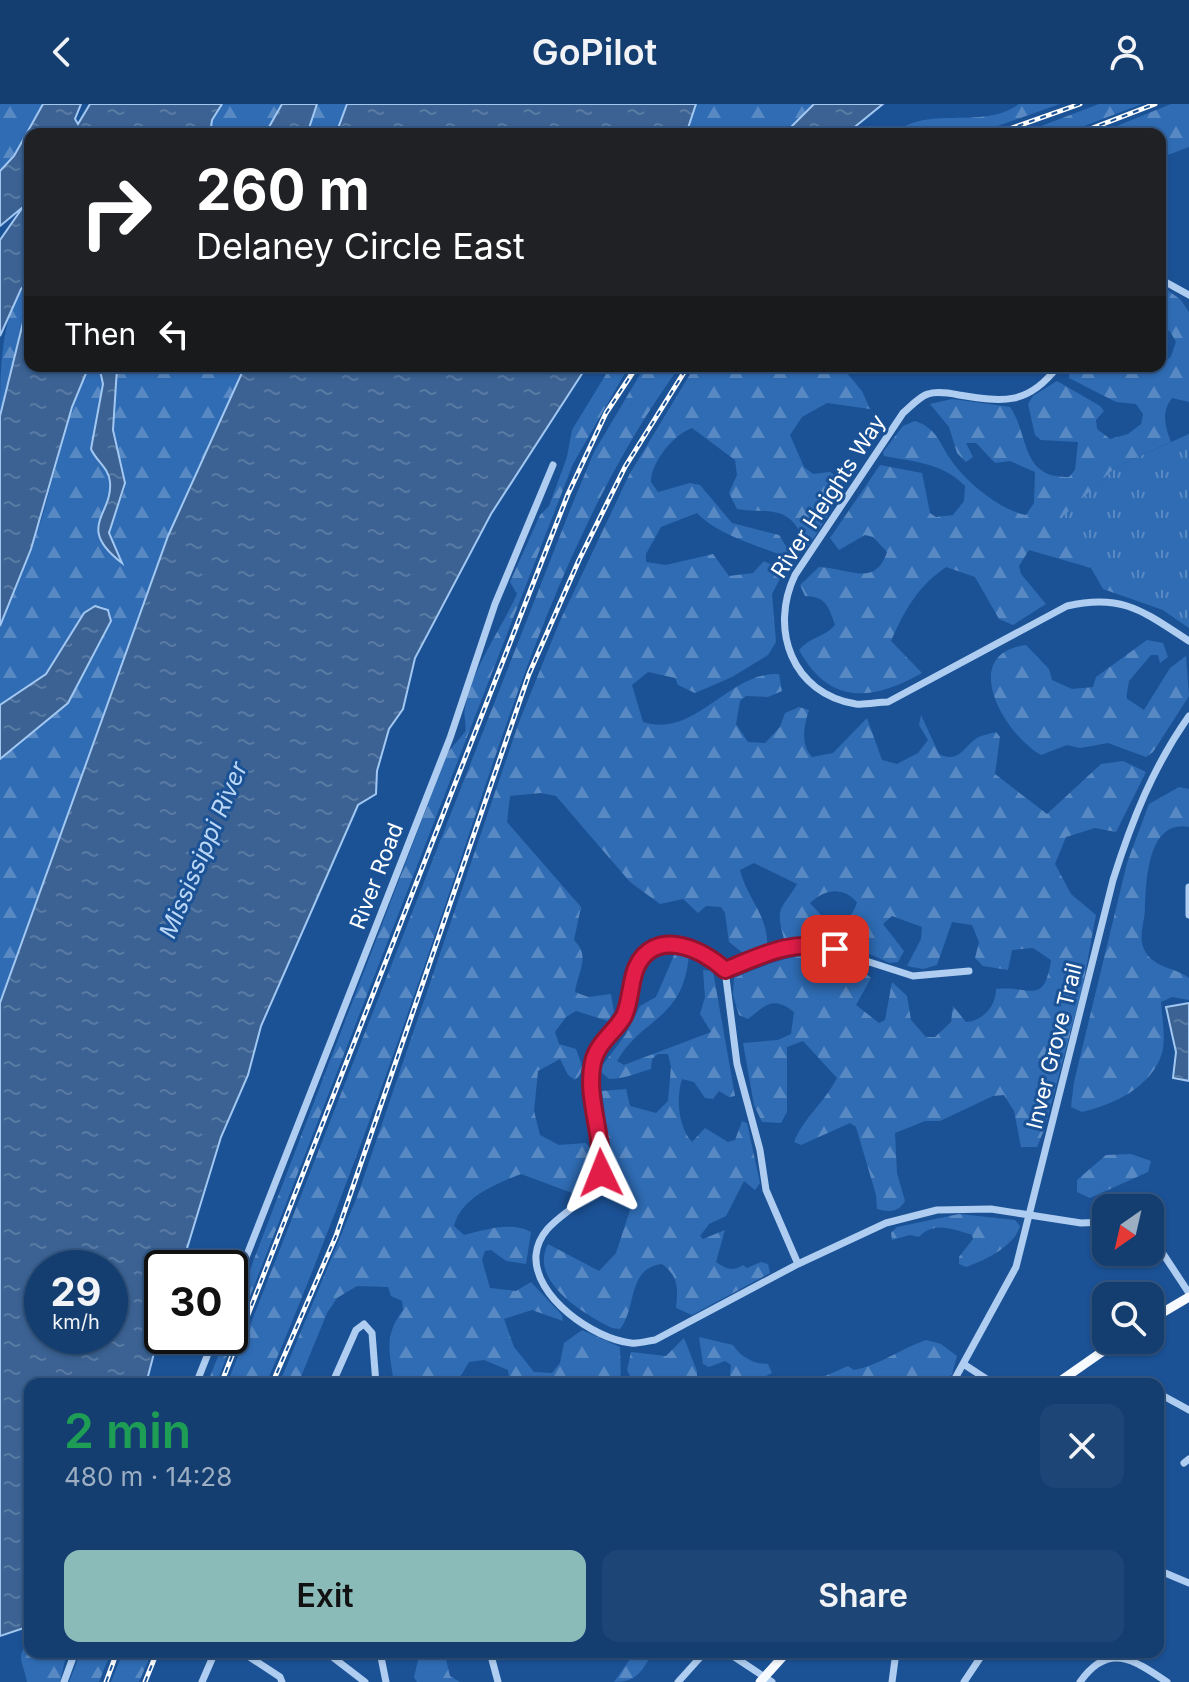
<!DOCTYPE html>
<html lang="en">
<head>
<meta charset="utf-8">
<style>
	:root { --surface:#143e70; --page:#1d4575; --text:#f1f3f6; --muted:#9daec3; --line:#335783; --accent:#8bbbb9 }
	body { margin:0; font-family:Inter,sans-serif; background:var(--page); color:var(--text); height:100vh; display:flex; flex-direction:column; font-size:30px; white-space:nowrap }
	* { box-sizing:border-box; margin:0 }
	p { font-size:26px; color:var(--muted) }
	.icon { flex:none; width:44px; height:44px; fill:none; stroke:currentColor; stroke-width:2; stroke-linecap:round; stroke-linejoin:round }
	.map { position:relative; flex:1; overflow:hidden }
	.panel { position:absolute; left:24px; top:1274px; width:1140px; height:280px; display:flex; flex-direction:column; background:var(--surface); border-radius:16px; box-shadow:0 2px 6px #0004,0 0 0 2px var(--line) }
	.panel>* { flex:none }
	.top-card { position:absolute; left:24px; top:24px; width:1142px; height:244px; border-radius:16px; box-shadow:0 2px 6px #0004,0 0 0 2px var(--line); background:#202124; color:#fff; overflow:hidden }
	.needle { width:52px; rotate:214deg }
	.fabs { position:absolute; left:1092px; top:1090px; display:grid; gap:16px }
	.fabs a { display:grid; place-items:center; width:72px; height:72px; border-radius:16px; background:var(--surface); box-shadow:0 2px 6px #0004,0 0 0 2px var(--line); font-size:40px }
	.speed { position:absolute; left:24px; top:1146px; display:flex; gap:16px; font-size:40px; font-weight:700; text-align:center }
	.speed>* { display:grid; place-content:center; width:104px; height:104px; border-radius:50%; background:var(--surface); box-shadow:0 2px 6px #0004,0 0 0 2px var(--line); line-height:1 }
	.speed small { font-size:20px; font-weight:400 }
	.speed .limit { border:4px solid #111; border-radius:12px; background:#fff; color:#111 }
	.pin { position:absolute; display:grid; place-items:center; width:68px; height:68px; color:#fff; margin:-34px; border-radius:16px; box-shadow:0 4px 12px #0006 }
	.me { position:absolute; width:88px; margin:-44px; rotate:358deg; stroke-linejoin:round; filter:drop-shadow(0 0 6px #0008) }
	.turn { display:flex; align-items:center; gap:28px; height:168px; padding:0 40px; font-size:36px }
	.turn .icon { width:104px; height:104px; stroke-width:2.5 }
	.turn b { display:block; font-size:56px; line-height:68px }
	.then { display:flex; align-items:center; height:76px; padding:0 40px; background:#0003; gap:16px; font-size:30px }
	.round { display:grid; place-items:center; flex:none; width:84px; height:84px; border-radius:16px; background:var(--page) }
	.headline { display:flex; align-items:center; justify-content:space-between; height:136px; padding:0 40px }
	h1 { font-size:48px; font-weight:600; line-height:60px; color:#1e9e55 }
	.button { display:flex; gap:16px; margin-top:auto; padding:16px 40px }
	.button a { flex:1; height:92px; border-radius:16px; background:var(--accent); color:#111; font-size:32px; font-weight:600; line-height:92px; text-align:center }
	.button a+a { background:var(--page); color:var(--text) }
	header { display:flex; justify-content:space-between; align-items:center; height:104px; padding:0 40px; background:var(--surface); font-size:36px; font-weight:600 }
	.map>svg:first-child { display:block }
</style>
</head>
<body>
<header><svg class="icon" aria-label="back" viewBox="0 0 24 24"><path d="M15 5l-7 7 7 7"/></svg>GoPilot<svg class="icon" aria-label="person" viewBox="0 0 24 24"><circle cx="12" cy="8" r="4"/><path d="M4 21q1-7 8-7t8 7"/></svg></header>
<div class="map">
<svg width="1189" height="1578" viewBox="0 0 1189 1578">
	<defs>
		<pattern id="forest-firs" width="22" height="20" patternUnits="userSpaceOnUse" patternTransform="scale(2)"><rect width="22" height="20" fill="#2f6cb4"/><path d="M5 1l3.5 6h-7zM16 11l3.5 6h-7z" fill="#5989c3"/></pattern>
		<pattern id="park-tufts" width="24" height="20" patternUnits="userSpaceOnUse" patternTransform="scale(2)"><rect width="24" height="20" fill="#2f6cb4"/><path d="M3 7l-1-3M5 7V3M7 7l1-3M15 17l-1-3M17 17v-4M19 17l1-3" fill="none" stroke="#5989c3"/></pattern>
		<pattern id="water-ripples" width="26" height="14" patternUnits="userSpaceOnUse" patternTransform="scale(2)"><rect width="26" height="14" fill="#3b6293"/><path d="M2 4q2-2 4 0t4 0M15 11q2-2 4 0t4 0" fill="none" stroke="#587aa3"/></pattern>
	</defs>
	<rect width="100%" height="100%" fill="#1b5296"/>
	<g fill="url(#forest-firs)">
		<path d="M 0,0 L 43,0 L 14,52 L 0,67 Z"/>
		<path d="M 222,0 L 282,0 L 265,30 L 210,30 L 212,16 Z"/>
		<path d="M 317,0 L 347,0 L 336,30 L 307,30 Z"/>
		<path d="M 696,0 L 814,0 L 784,30 L 686,30 Z"/>
		<path d="M 1019,0 L 1060,0 L 975,30 L 893,30 C 928,0 982,27 1019,0 Z"/>
		<path d="M 1099,0 L 1142,0 L 1063,30 L 1020,30 Z"/>
		<path d="M 1171,0 L 1189,0 L 1189,43 L 1160,54 L 1160,30 L 1097,30 Z"/>
		<path d="M 30,175 L 21,237 L 0,312 C 0,270 0,204 30,175 Z"/>
		<path d="M 1160,181 L 1180,195 L 1189,208 L 1189,298 L 1172,294 C 1161,308 1165,322 1171,338 L 1116,363 L 1077,400 L 1163,506 L 1103,485 L 1091,464 L 1029,446 L 1019,462 L 1021,470 L 1046,500 L 1013,521 L 999,515 L 975,473 L 946,463 C 918,482 904,507 891,537 L 922,569 C 872,597 830,602 799,546 C 810,533 825,533 835,521 C 829,503 826,492 805,492 L 800,481 L 819,463 C 849,464 875,484 887,448 L 873,433 L 865,431 L 839,446 L 830,434 L 880,361 L 922,369 L 930,409 L 936,413 L 953,411 L 964,397 L 965,382 C 941,358 914,358 884,352 L 883,348 L 903,322 L 915,317 C 937,324 939,339 951,356 C 966,378 1000,406 1026,411 L 1034,399 L 1035,368 L 1010,357 L 995,359 L 976,339 L 966,339 L 973,353 L 966,358 L 957,349 L 949,323 L 930,300 L 952,295 L 1010,303 C 1029,329 1020,375 1069,373 L 1075,366 L 1078,338 L 1041,336 L 1035,331 L 1028,300 L 1033,292 L 1057,277 L 1100,302 L 1104,307 L 1096,316 L 1097,325 L 1110,335 L 1128,330 L 1141,320 L 1143,310 L 1136,300 L 1116,298 L 1069,274 L 1070,262 L 1145,262 L 1158,266 L 1171,252 L 1176,238 L 1171,229 L 1160,219 Z"/>
		<path d="M 89,262 L 99,262 L 103,268 L 101,303 L 91,342 C 94,355 106,361 109,374 C 117,407 74,422 122,459 L 109,429 L 125,384 L 113,326 L 116,262 L 245,262 L 168,432 L 0,899 L 0,655 L 68,599 L 111,517 L 110,509 L 102,502 L 87,506 L 46,570 L 0,601 L 0,522 L 42,414 L 72,303 Z"/>
		<path d="M 611,262 L 629,262 L 573,360 L 216,1280 L 207,1280 L 226,1232 L 230,1232 L 230,1222 L 254,1155 L 448,648 L 465,628 C 467,620 463,612 465,604 C 473,562 500,528 517,490 L 510,478 L 540,411 L 549,402 L 567,353 L 572,326 Z"/>
		<path d="M 645,262 L 680,262 C 568,416 512,603 452,781 C 395,949 336,1116 266,1280 L 227,1280 L 570,406 L 594,348 Z"/>
		<path d="M 695,262 L 841,262 L 862,287 L 870,305 L 827,299 L 802,313 L 790,331 L 804,363 L 813,370 L 830,368 L 847,380 L 809,442 C 800,436 801,427 794,419 C 779,402 757,409 737,405 L 729,389 L 737,371 L 735,356 L 692,324 C 674,330 651,358 651,378 L 658,388 L 690,379 L 700,381 L 732,419 L 779,431 L 791,450 L 789,454 C 760,442 719,432 697,409 L 661,423 L 646,450 L 646,458 L 666,461 L 713,450 L 729,472 L 753,469 L 764,457 L 784,467 L 772,490 L 776,538 L 768,551 L 732,573 L 695,589 L 678,581 L 675,574 L 648,568 L 632,581 L 643,618 C 695,635 729,567 779,570 L 782,587 L 768,593 L 746,592 L 740,597 L 736,620 L 748,638 L 765,639 L 780,623 L 785,609 L 799,603 L 809,606 C 804,621 800,640 812,653 L 833,649 L 867,614 L 882,656 L 897,660 L 918,649 L 928,636 L 919,621 L 921,611 L 939,650 C 959,660 963,643 977,634 C 982,631 990,630 996,628 L 1000,633 L 995,670 L 1047,710 L 1101,660 L 1123,657 L 1146,668 L 1116,728 L 1095,724 L 1066,733 L 1055,760 L 1071,790 L 1096,811 L 1082,886 L 1044,1026 L 1037,1043 L 1021,1043 L 1014,1007 L 1004,991 L 993,992 L 940,1017 L 925,1017 L 895,1029 L 897,1069 L 905,1097 C 898,1109 889,1108 877,1105 L 876,1091 L 856,1023 L 850,1019 L 801,1041 L 794,1038 C 805,1012 824,999 837,974 L 803,937 L 787,943 L 787,1008 L 781,1019 L 762,1018 L 754,1001 L 743,939 L 778,936 L 791,930 L 794,908 C 774,892 766,900 748,915 L 739,911 L 733,891 L 734,874 C 781,855 826,833 871,874 L 856,901 L 879,919 L 885,916 L 892,878 L 907,892 L 911,916 L 926,933 L 935,933 L 951,918 L 953,902 L 966,918 C 983,917 996,902 996,885 C 1030,881 1044,903 1051,856 L 1033,844 L 1012,846 L 1008,866 L 983,862 L 975,854 L 979,838 L 972,821 L 952,818 L 937,861 L 923,865 L 907,862 L 921,835 L 922,823 L 892,812 L 883,820 L 904,847 L 898,858 L 890,859 L 838,836 C 840,819 853,814 857,798 C 842,782 825,785 810,799 L 828,819 L 828,834 L 784,835 C 775,802 781,807 797,780 L 754,759 L 740,766 C 747,795 769,812 767,843 L 743,849 L 729,838 L 725,809 L 721,803 L 706,802 L 698,809 L 683,795 L 660,800 L 630,778 L 556,692 L 541,689 L 510,692 L 507,718 L 581,803 L 574,836 C 591,853 578,867 575,888 L 588,893 L 611,890 L 614,908 L 608,917 L 576,907 L 566,913 L 555,928 L 559,940 L 576,945 C 580,957 587,966 575,976 L 568,971 L 560,955 L 538,967 L 534,1007 L 540,1031 L 559,1041 L 586,1039 L 595,1050 C 593,1065 590,1081 575,1090 L 521,1070 C 496,1080 461,1093 454,1122 L 464,1131 C 484,1126 512,1117 531,1128 L 526,1160 L 506,1157 L 491,1146 L 485,1147 L 482,1156 L 490,1184 L 516,1187 L 531,1178 L 562,1211 L 563,1217 L 532,1206 L 504,1215 L 514,1243 L 534,1268 L 552,1269 L 560,1259 L 564,1239 L 582,1226 L 620,1243 L 621,1280 L 510,1280 L 508,1266 L 484,1256 L 469,1258 L 456,1280 L 394,1280 C 390,1249 383,1232 403,1206 L 402,1197 L 391,1192 L 388,1183 L 357,1182 L 337,1194 L 327,1209 L 298,1280 L 279,1280 L 357,1093 L 519,618 L 559,519 L 629,371 Z"/>
		<path d="M 1147,536 L 1163,539 L 1168,553 L 1160,559 L 1158,551 L 1151,551 L 1129,577 L 1126,594 L 1144,606 L 1170,564 L 1186,552 L 1189,592 L 1153,648 L 1146,653 L 1108,639 L 1080,644 L 1067,641 L 1041,651 C 1005,631 957,550 1026,541 L 1049,565 L 1052,576 L 1072,585 L 1093,583 L 1096,573 Z"/>
		<path d="M 1179,683 L 1189,685 L 1189,723 C 1147,715 1146,779 1145,806 C 1144,821 1137,835 1146,849 C 1157,865 1175,863 1189,874 L 1189,896 L 1172,893 L 1161,898 C 1162,914 1166,934 1162,949 C 1152,983 1113,1001 1082,1008 L 1071,1003 L 1074,978 L 1127,759 L 1149,700 Z"/>
		<path d="M 675,849 L 689,851 C 683,917 643,912 617,957 L 624,961 L 711,928 L 700,910 L 705,893 L 703,866 L 713,867 L 735,992 L 729,993 L 719,987 L 713,995 L 705,994 L 694,978 L 682,975 C 676,994 678,1023 692,1038 L 705,1024 L 728,1038 L 735,1036 L 742,1017 L 747,1019 L 760,1079 L 755,1086 L 744,1077 L 726,1112 L 709,1120 L 700,1132 L 703,1135 L 725,1126 L 716,1158 C 726,1165 733,1168 743,1161 L 747,1164 L 761,1158 L 768,1160 L 770,1169 L 692,1211 L 676,1204 C 678,1186 679,1172 662,1160 C 627,1164 637,1204 620,1225 L 612,1224 C 586,1211 528,1178 548,1140 L 599,1167 L 616,1149 L 630,1106 L 602,1088 L 609,1042 L 602,987 L 626,985 L 630,1002 L 656,1009 L 668,997 L 671,963 L 668,950 L 658,950 L 652,955 L 651,965 C 637,969 624,975 609,975 L 599,966 L 626,930 L 640,902 L 656,893 Z"/>
		<path d="M 1131,1050 L 1151,1057 L 1148,1068 L 1090,1094 L 1077,1088 L 1077,1076 L 1106,1051 Z"/>
		<path d="M 959,1110 L 1015,1116 L 1020,1122 C 1015,1142 984,1157 966,1163 L 959,1160 L 959,1153 L 973,1135 L 972,1131 C 952,1125 934,1117 919,1133 L 910,1131 L 892,1136 L 891,1129 L 897,1123 Z"/>
		<path d="M 699,1233 L 733,1241 C 741,1253 753,1260 768,1260 L 772,1269 L 750,1280 L 729,1280 L 731,1261 L 725,1257 L 709,1263 L 703,1260 Z"/>
		<path d="M 684,1234 L 697,1267 L 697,1278 L 634,1280 L 627,1266 L 631,1248 L 666,1252 Z"/>
		<path d="M 926,1236 L 941,1240 L 957,1252 L 952,1270 L 941,1280 L 807,1280 L 848,1262 L 854,1266 C 880,1261 900,1245 926,1236 Z"/>
		<path d="M 30,1536 L 30,1548 L 54,1548 L 66,1552 L 60,1578 L 27,1578 C 24,1558 14,1553 30,1536 Z"/>
		<path d="M 81,1548 L 111,1548 L 99,1578 L 69,1578 Z"/>
		<path d="M 123,1548 L 152,1548 L 139,1578 L 111,1578 Z"/>
		<path d="M 420,1548 L 444,1548 L 450,1572 L 460,1578 L 417,1578 L 414,1573 Z"/>
		<path d="M 635,1548 L 654,1548 C 641,1566 639,1578 614,1578 Z"/>
	</g>
	<path fill="url(#park-tufts)" d="M 1189,330 L 1189,524 L 1047,427 L 1116,363 Z"/>
	<g fill="url(#water-ripples)" stroke="#a2c8f2" stroke-width="2" fill-rule="evenodd">
		<path d="M 43,0 L 81,0 L 75,15 L 78,20 L 90,0 L 222,0 L 212,16 L 210,30 L 30,30 L 30,175 L 21,185 L 0,232 L 0,136 L 23,103 L 0,122 L 0,67 L 14,52 Z"/>
		<path d="M 282,0 L 317,0 L 307,30 L 265,30 Z"/>
		<path d="M 347,0 L 696,0 L 686,30 L 336,30 Z"/>
		<path d="M 814,0 L 883,0 L 846,30 L 784,30 Z"/>
		<path d="M 30,190 L 30,262 L 89,262 L 72,303 L 31,445 L 0,522 L 0,312 Z"/>
		<path d="M 99,262 L 117,264 L 113,326 L 125,379 L 109,429 L 122,459 C 75,423 113,411 110,378 C 109,364 96,357 91,345 L 103,280 Z"/>
		<path d="M 245,262 L 587,262 L 491,410 L 415,554 L 403,605 L 389,625 L 377,667 L 376,690 L 358,701 L 261,922 L 248,971 L 221,1033 L 181,1164 L 162,1164 L 162,1218 L 146,1280 L 30,1280 L 30,1522 L 0,1532 L 0,899 L 168,432 ZM 42,1164 L 110,1164 L 110,1232 L 42,1232 Z"/>
		<path d="M 95,502 L 108,506 L 111,517 L 68,599 L 0,655 L 0,601 L 46,570 L 84,509 Z"/>
		<path d="M 1189,899 L 1189,977 L 1173,974 L 1176,948 L 1166,903 Z"/>
	</g>
	<g fill="none" stroke-linecap="round" stroke-linejoin="round">
		<g stroke="#afcdf0" stroke-width="7">
			<path d="M 1160,175 L 1189,191"/>
			<path d="M 1058,262 C 1028,302 1003,298 959,291 C 949,289 937,287 928,290 C 920,292 910,303 903,309 L 795,471 C 769,525 792,590 856,600 C 866,601 878,598 888,598 L 1067,502 C 1123,489 1144,508 1189,537"/>
			<path d="M 1189,783 L 1189,811"/>
			<path d="M 725,866 L 787,842 L 810,839 L 913,872 L 969,867"/>
			<path d="M 1150,1130 L 1189,1189"/>
			<path d="M 798,1160 L 766,1086 L 760,1046 L 737,960 L 725,866 C 702,844 658,824 637,862 C 629,877 632,898 623,914 C 614,929 596,940 593,959 C 586,995 610,1031 601,1067 C 593,1105 540,1110 536,1151 C 533,1193 594,1235 631,1239 C 639,1240 647,1237 655,1236 L 798,1160 L 886,1119 L 937,1106 L 991,1105 L 1081,1119 L 1106,1118"/>
			<path d="M 230,1194 L 450,634 L 495,500 L 553,361"/>
			<path d="M 965,1261 L 994,1280"/>
			<path d="M 196,1280 L 215,1232"/>
			<path d="M 332,1280 L 356,1226 L 364,1220 L 372,1229 L 376,1280"/>
			<path d="M 952,1280 L 1016,1163 L 1113,776 C 1132,716 1153,663 1189,612"/>
			<path d="M 1158,1289 L 1189,1306"/>
			<path d="M 1184,1359 L 1189,1355"/>
			<path d="M 1158,1466 L 1189,1479"/>
			<path d="M 242,1548 L 280,1573 L 282,1578"/>
			<path d="M 326,1548 L 365,1578"/>
			<path d="M 380,1548 L 386,1578"/>
			<path d="M 490,1548 L 498,1578"/>
			<path d="M 727,1548 L 772,1578"/>
			<path d="M 64,1578 L 75,1548"/>
			<path d="M 202,1578 L 215,1548"/>
			<path d="M 678,1578 L 705,1548"/>
			<path d="M 892,1578 L 896,1548"/>
			<path d="M 964,1578 L 984,1548"/>
			<path d="M 1080,1578 C 1108,1538 1133,1555 1167,1578"/>
		</g>
		<g stroke="#f7faff" stroke-width="9">
			<path d="M 1150,1216 L 1189,1193"/>
			<path d="M 1056,1280 L 1119,1236"/>
			<path d="M 760,1578 L 787,1548"/>
		</g>
		<defs>
			<g id="rail">
				<path d="M 995,30 L 1080,0"/>
				<path d="M 1077,30 L 1155,0"/>
				<path d="M 221,1280 L 568,390 L 606,309 L 637,262"/>
				<path d="M 272,1280 L 336,1132 L 529,570 L 579,456 L 625,363 L 688,262"/>
				<path d="M 106,1578 L 117,1548"/>
				<path d="M 145,1578 L 157,1548"/>
			</g>
		</defs>
		<use href="#rail" stroke="#fff" stroke-width="5"/>
		<use href="#rail" stroke="#1b5296" stroke-width="2" stroke-dasharray="6" stroke-linecap="butt"/>
	</g>
	<g fill="none" stroke-linecap="round" stroke-linejoin="round">
		<defs>
			<path id="route" d="M 601,1069 C 604,1032 585,993 593,958 C 597,939 615,928 624,912 C 631,896 630,879 636,864 C 654,823 702,844 725,866 C 765,850 791,835 835,845"/>
		</defs>
		<use href="#route" stroke="#92132f" stroke-width="20"/>
		<use href="#route" stroke="#e11d48" stroke-width="14"/>
	</g>
	<g text-anchor="middle" dominant-baseline="central" stroke-width="6" stroke-linejoin="round" paint-order="stroke">
		<g font-size="22" fill="#fff" stroke="#1b5296">
			<text transform="translate(828 392) rotate(-57)">River Heights Way</text>
			<text transform="translate(376 772) rotate(-69)">River Road</text>
			<text transform="translate(1054 942) rotate(-76)">Inver Grove Trail</text>
		</g>
		<g font-size="24" font-style="italic" fill="#bbd7f6" stroke="#1b5296">
			<text transform="translate(203 746) rotate(-67)">Mississippi River</text>
		</g>
	</g>
</svg>
<div class="fabs">
<a><svg class="needle" viewBox="-14 -14 28 28"><path d="M0-13l5 13h-10z" fill="#e53935"/><path d="M0 13l5-13h-10z" fill="#9daec3"/></svg></a>
<a><svg class="icon" aria-label="search" viewBox="0 0 24 24"><circle cx="10" cy="10" r="6"/><path d="M15 15l6 6"/></svg></a>
</div>
<div class="speed"><div>29<small>km/h</small></div><div class="limit">30</div></div>
<div class="pin" style="left:835px;top:845px;background:#d93025"><svg class="icon" aria-label="arrive" viewBox="0 0 24 24"><path d="M6 21V4h12l-3 4 3 4H6"/></svg></div>
<svg class="me" style="left:601px;top:1069px" viewBox="-20 -20 40 40"><path d="M0-17L14 15 0 8-14 15z" fill="#e11d48" stroke="#fff" stroke-width="4"/></svg>
<div class="top-card">
<div class="turn"><svg class="icon" aria-label="right" viewBox="0 0 24 24"><path d="M7 20v-9h11M14 6l5 5-5 5"/></svg><div><b>260 m</b>Delaney Circle East</div></div>
<div class="then">Then<svg class="icon" aria-label="left" viewBox="0 0 24 24"><path d="M17 20v-9H6M10 6l-5 5 5 5"/></svg></div>
</div>
<section class="panel">
<div class="headline"><div><h1>2 min</h1><p>480 m · 14:28</p></div><a class="round"><svg class="icon" aria-label="close" viewBox="0 0 24 24"><path d="M6 6l12 12M18 6L6 18"/></svg></a></div>
<div class="button"><a>Exit</a><a>Share</a></div>
</section>
</div>
</body>
</html>
